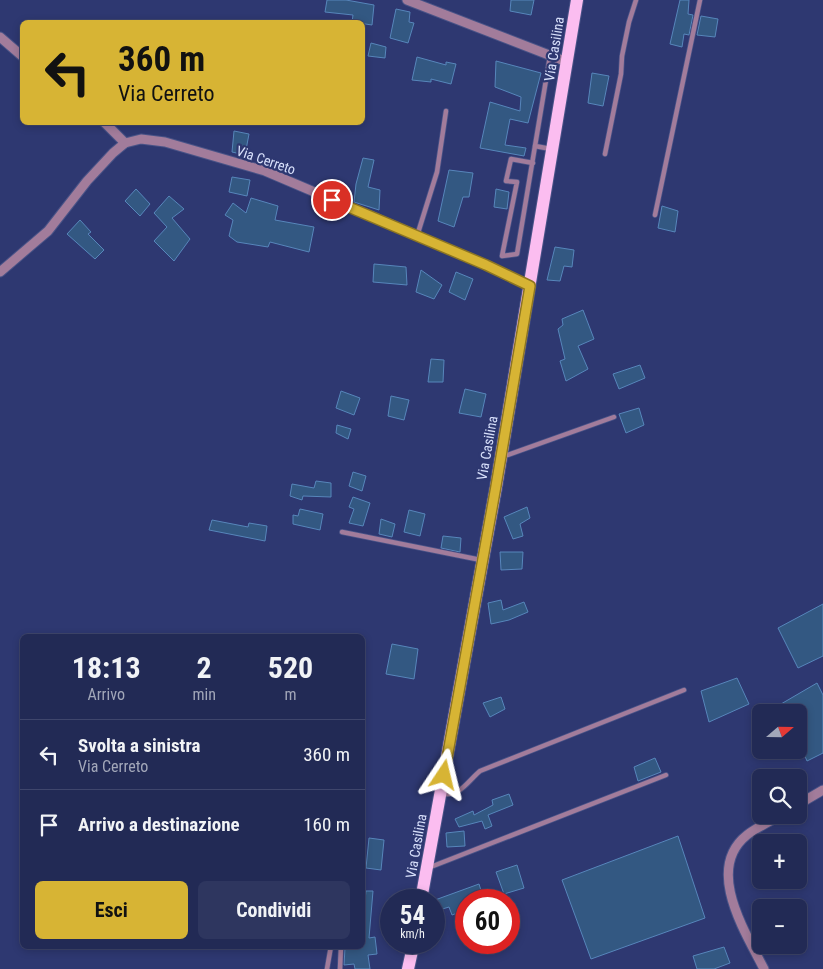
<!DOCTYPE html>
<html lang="it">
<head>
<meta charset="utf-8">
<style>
	:root { --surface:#222a55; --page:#2e365f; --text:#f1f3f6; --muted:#a2a7b9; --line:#3f466c; --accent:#d7b434 }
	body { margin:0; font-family:"Roboto Condensed",sans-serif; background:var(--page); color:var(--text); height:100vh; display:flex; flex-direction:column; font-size:19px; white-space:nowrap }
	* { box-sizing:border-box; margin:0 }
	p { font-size:16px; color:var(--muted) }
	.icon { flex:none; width:28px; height:28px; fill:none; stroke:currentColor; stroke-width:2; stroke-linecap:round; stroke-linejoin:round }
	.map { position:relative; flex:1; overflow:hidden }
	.side { position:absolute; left:20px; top:634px; width:345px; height:315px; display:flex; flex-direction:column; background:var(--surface); border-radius:8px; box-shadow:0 2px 8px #0003,0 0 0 1px var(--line) }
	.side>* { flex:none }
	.guide { position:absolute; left:20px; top:20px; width:345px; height:105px; border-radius:8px; box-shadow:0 2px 8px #0003,0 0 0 1px var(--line); background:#d7b434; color:#111; overflow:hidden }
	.needle { width:32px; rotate:70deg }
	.buttons { position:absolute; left:752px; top:704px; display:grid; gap:10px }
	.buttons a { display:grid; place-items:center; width:55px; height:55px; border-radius:8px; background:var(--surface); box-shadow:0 2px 8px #0003,0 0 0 1px var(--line); font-size:25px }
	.speed { position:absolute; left:380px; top:889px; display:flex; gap:10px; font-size:25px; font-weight:700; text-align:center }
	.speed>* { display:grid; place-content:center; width:65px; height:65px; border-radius:50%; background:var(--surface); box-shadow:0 2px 8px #0003,0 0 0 1px var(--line); line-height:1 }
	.speed small { font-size:12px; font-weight:400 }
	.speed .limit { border:8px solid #d22; background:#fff; color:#111 }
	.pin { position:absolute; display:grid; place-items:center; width:42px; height:42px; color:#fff; margin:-21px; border:2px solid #fff; border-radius:50%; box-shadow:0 1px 5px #0007 }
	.me { position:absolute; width:55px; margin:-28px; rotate:10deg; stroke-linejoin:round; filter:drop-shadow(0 0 4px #0008) }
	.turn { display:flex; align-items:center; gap:18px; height:105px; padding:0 15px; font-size:22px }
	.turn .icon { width:65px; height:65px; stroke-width:2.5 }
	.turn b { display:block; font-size:35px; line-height:42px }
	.eta { display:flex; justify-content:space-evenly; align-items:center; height:85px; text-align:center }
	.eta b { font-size:30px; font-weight:700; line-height:35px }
	.button { display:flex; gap:10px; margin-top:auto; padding:10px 15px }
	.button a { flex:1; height:58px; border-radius:8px; background:var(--accent); color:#111; font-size:20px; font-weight:700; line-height:58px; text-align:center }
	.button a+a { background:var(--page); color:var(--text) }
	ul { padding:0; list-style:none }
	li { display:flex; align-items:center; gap:15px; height:70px; padding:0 15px; border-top:1px solid var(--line) }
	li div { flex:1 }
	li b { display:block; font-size:19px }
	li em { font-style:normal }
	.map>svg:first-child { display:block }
</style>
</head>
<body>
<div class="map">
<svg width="823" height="969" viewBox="0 0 823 969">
	<rect width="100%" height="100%" fill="#2e3871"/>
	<g fill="#335882" stroke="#5786bb">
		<path d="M 327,0 L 346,0 L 374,5 L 372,25 L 352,22 L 353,15 L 325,12 Z"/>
		<path d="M 511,0 L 534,0 L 531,15 L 510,11 Z"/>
		<path d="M 680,0 L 689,0 L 688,14 L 693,15 L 689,35 L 684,34 L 682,47 L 670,44 Z"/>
		<path d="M 396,9 L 410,12 L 409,22 L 414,23 L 408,43 L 390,38 Z"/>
		<path d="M 701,16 L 718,19 L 715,37 L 697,35 Z"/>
		<path d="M 371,43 L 386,47 L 385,58 L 368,56 Z"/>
		<path d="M 417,57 L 446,65 L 446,62 L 456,64 L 451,84 L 431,79 L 431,82 L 412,80 Z"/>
		<path d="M 496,61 L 541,73 L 528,123 L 510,119 L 505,145 L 526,148 L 524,156 L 480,148 L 490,102 L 520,111 L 521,97 L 495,87 Z"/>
		<path d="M 592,73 L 609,76 L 603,106 L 588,103 Z"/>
		<path d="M 234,131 L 249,134 L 245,155 L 232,152 Z"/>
		<path d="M 363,158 L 374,160 L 368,187 L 380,190 L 379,210 L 354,202 L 356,184 Z"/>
		<path d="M 449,170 L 473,173 L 469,197 L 463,197 L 454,227 L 438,221 Z"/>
		<path d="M 232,177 L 250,180 L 247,196 L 229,192 Z"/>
		<path d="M 136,189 L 150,204 L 140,216 L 125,201 Z"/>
		<path d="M 496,189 L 509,192 L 507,209 L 494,207 Z"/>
		<path d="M 169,196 L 184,209 L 172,218 L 190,239 L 174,261 L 154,241 L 167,227 L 154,213 Z"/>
		<path d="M 251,198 L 278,206 L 275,220 L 314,227 L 309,252 L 270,242 L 268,247 L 237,242 L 229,236 L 233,220 L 225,215 L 233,203 L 246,213 Z"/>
		<path d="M 662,206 L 678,211 L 675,232 L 658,228 Z"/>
		<path d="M 80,220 L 91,232 L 88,234 L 104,250 L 95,259 L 67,234 Z"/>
		<path d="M 555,247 L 574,250 L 572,267 L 564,266 L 560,281 L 547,280 Z"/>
		<path d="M 374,264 L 406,267 L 407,285 L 373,282 Z"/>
		<path d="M 421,270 L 442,285 L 434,299 L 416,292 Z"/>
		<path d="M 456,272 L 473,279 L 465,300 L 449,292 Z"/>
		<path d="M 583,310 L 594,339 L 578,346 L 588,369 L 566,381 L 560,361 L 565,359 L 558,329 L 563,325 L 562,319 Z"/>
		<path d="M 431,359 L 444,360 L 443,382 L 428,382 Z"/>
		<path d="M 640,365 L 645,378 L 619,389 L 613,374 Z"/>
		<path d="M 465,389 L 486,394 L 481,417 L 459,413 Z"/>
		<path d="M 341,391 L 360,398 L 354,415 L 336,408 Z"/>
		<path d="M 391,396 L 409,400 L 404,420 L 388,416 Z"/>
		<path d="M 639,408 L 644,425 L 626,433 L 619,414 Z"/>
		<path d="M 337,425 L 351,429 L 348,439 L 336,433 Z"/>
		<path d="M 353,472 L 366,476 L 362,491 L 349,486 Z"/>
		<path d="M 316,481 L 331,483 L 331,497 L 303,496 L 302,500 L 290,496 L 292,484 L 314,488 Z"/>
		<path d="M 353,497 L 370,503 L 363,526 L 349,523 L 354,509 L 349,507 Z"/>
		<path d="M 527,507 L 530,518 L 520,524 L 523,536 L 513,539 L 504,517 Z"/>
		<path d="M 300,509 L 323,514 L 320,530 L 293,524 L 293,515 L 298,516 Z"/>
		<path d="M 409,510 L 425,514 L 420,536 L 404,532 Z"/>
		<path d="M 381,519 L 395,524 L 392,537 L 379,534 Z"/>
		<path d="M 212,520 L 248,527 L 249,523 L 267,526 L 265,541 L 209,530 Z"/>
		<path d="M 443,536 L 461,538 L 460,552 L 441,548 Z"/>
		<path d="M 500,552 L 523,552 L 522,569 L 501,570 Z"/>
		<path d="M 501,600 L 503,610 L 524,602 L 528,612 L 509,620 L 491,624 L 488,603 Z"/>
		<path d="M 823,604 L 823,656 L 798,668 L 778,628 Z"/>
		<path d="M 392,644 L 418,649 L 414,679 L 386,674 Z"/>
		<path d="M 737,678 L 749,704 L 709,722 L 701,691 Z"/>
		<path d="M 817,683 L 823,695 L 823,753 L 807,761 L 799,742 L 799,712 L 785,712 L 781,704 Z"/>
		<path d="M 501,697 L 505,709 L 490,717 L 483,703 Z"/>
		<path d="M 655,758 L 661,772 L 638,781 L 634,767 Z"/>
		<path d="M 509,794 L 513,805 L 488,815 L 492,826 L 485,829 L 482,821 L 459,827 L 455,819 L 473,811 L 474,815 L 493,805 L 492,800 Z"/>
		<path d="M 464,831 L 465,846 L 447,847 L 446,833 Z"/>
		<path d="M 678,836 L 705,918 L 591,959 L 562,880 Z"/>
		<path d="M 369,838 L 384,840 L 381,870 L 366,868 Z"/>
		<path d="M 517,865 L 524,888 L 504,894 L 496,872 Z"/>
		<path d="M 479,884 L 484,900 L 466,900 L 466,910 L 452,915 L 449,907 L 439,910 L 435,900 Z"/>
		<path d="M 366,891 L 373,891 L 369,938 L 375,937 L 377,954 L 368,955 L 370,969 L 355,969 L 354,964 L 344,965 L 345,948 L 362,946 L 362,900 L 365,900 Z"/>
		<path d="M 724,947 L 730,963 L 714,969 L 697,969 L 693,956 Z"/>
	</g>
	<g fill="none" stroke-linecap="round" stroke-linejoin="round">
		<defs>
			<g id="service">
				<path d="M 550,56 L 535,146 L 551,149"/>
				<path d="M 605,154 L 621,74 L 622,56 L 629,22 L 636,0"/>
				<path d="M 533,163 L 511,159 L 506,181 L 517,182 L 502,256 L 517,254 L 535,146"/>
				<path d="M 655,215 L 700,0"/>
				<path d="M 417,236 L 437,172 L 446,111"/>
				<path d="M 502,457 L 614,417"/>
				<path d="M 342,532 L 481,560"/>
				<path d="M 442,794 C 461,796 467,782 480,771 L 684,690"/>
				<path d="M 428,868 L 666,775"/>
				<path d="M 327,969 L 331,946"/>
				<path d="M 340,969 L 341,946"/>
			</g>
			<g id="minor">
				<path d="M 407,0 L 567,62"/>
				<path d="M 0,37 L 22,56"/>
				<path d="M 104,122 L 125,143"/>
				<path d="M 0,272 L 48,231 L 87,181 L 113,153 L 125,143 L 141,139 L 165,142 L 265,171 L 486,265 L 530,286"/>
				<path d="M 799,804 L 823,790"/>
				<path d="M 764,969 C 746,933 704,869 747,835 C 757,827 770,822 780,815"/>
			</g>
			<g id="primary">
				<path d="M 421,900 L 496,487 L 577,0"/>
				<path d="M 408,969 L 414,942"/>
			</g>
		</defs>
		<use href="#service" stroke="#495387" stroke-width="6"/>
		<use href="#minor" stroke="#495387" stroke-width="11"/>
		<use href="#primary" stroke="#495387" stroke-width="14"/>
		<use href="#service" stroke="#a27c9b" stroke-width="4.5"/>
		<use href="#minor" stroke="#a27c9b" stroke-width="9"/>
		<use href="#primary" stroke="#fbbdf0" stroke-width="12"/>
	</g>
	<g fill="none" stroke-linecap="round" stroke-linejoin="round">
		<defs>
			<path id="route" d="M 332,200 L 486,265 L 530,286 L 496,486 L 444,775"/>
		</defs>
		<use href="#route" stroke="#8c7522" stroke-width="12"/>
		<use href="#route" stroke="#d7b434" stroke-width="9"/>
	</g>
	<g text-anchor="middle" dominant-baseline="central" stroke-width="4.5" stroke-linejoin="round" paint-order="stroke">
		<g font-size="14" fill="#d8e0fb" stroke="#2e3871">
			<text transform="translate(554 49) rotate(-81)">Via Casilina</text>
			<text transform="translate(266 160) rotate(19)">Via Cerreto</text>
			<text transform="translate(487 448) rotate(-80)">Via Casilina</text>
			<text transform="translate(416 846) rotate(-80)">Via Casilina</text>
		</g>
	</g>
</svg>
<div class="buttons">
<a><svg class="needle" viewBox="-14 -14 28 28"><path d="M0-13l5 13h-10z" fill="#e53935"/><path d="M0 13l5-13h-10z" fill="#a2a7b9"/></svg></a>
<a><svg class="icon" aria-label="search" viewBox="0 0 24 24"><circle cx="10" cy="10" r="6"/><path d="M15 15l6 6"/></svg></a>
<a>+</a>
<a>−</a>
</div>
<div class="speed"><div>54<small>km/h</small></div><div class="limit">60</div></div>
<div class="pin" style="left:332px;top:200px;background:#d93025"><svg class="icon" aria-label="arrive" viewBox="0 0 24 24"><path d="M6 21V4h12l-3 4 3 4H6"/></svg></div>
<svg class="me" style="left:444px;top:775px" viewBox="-20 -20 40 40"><path d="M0-17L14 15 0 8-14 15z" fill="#d7b434" stroke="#fff" stroke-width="4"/></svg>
<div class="guide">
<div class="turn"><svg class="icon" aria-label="left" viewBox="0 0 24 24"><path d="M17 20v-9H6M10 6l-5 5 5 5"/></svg><div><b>360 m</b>Via Cerreto</div></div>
</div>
<section class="side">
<div class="eta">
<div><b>18:13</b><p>Arrivo</p></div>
<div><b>2</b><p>min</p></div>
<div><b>520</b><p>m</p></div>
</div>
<ul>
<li><svg class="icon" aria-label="left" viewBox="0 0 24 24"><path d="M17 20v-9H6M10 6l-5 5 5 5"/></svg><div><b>Svolta a sinistra</b><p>Via Cerreto</p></div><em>360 m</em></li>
<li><svg class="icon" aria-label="arrive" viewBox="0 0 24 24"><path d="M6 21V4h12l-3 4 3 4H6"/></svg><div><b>Arrivo a destinazione</b></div><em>160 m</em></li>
</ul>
<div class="button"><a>Esci</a><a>Condividi</a></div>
</section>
</div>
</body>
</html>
